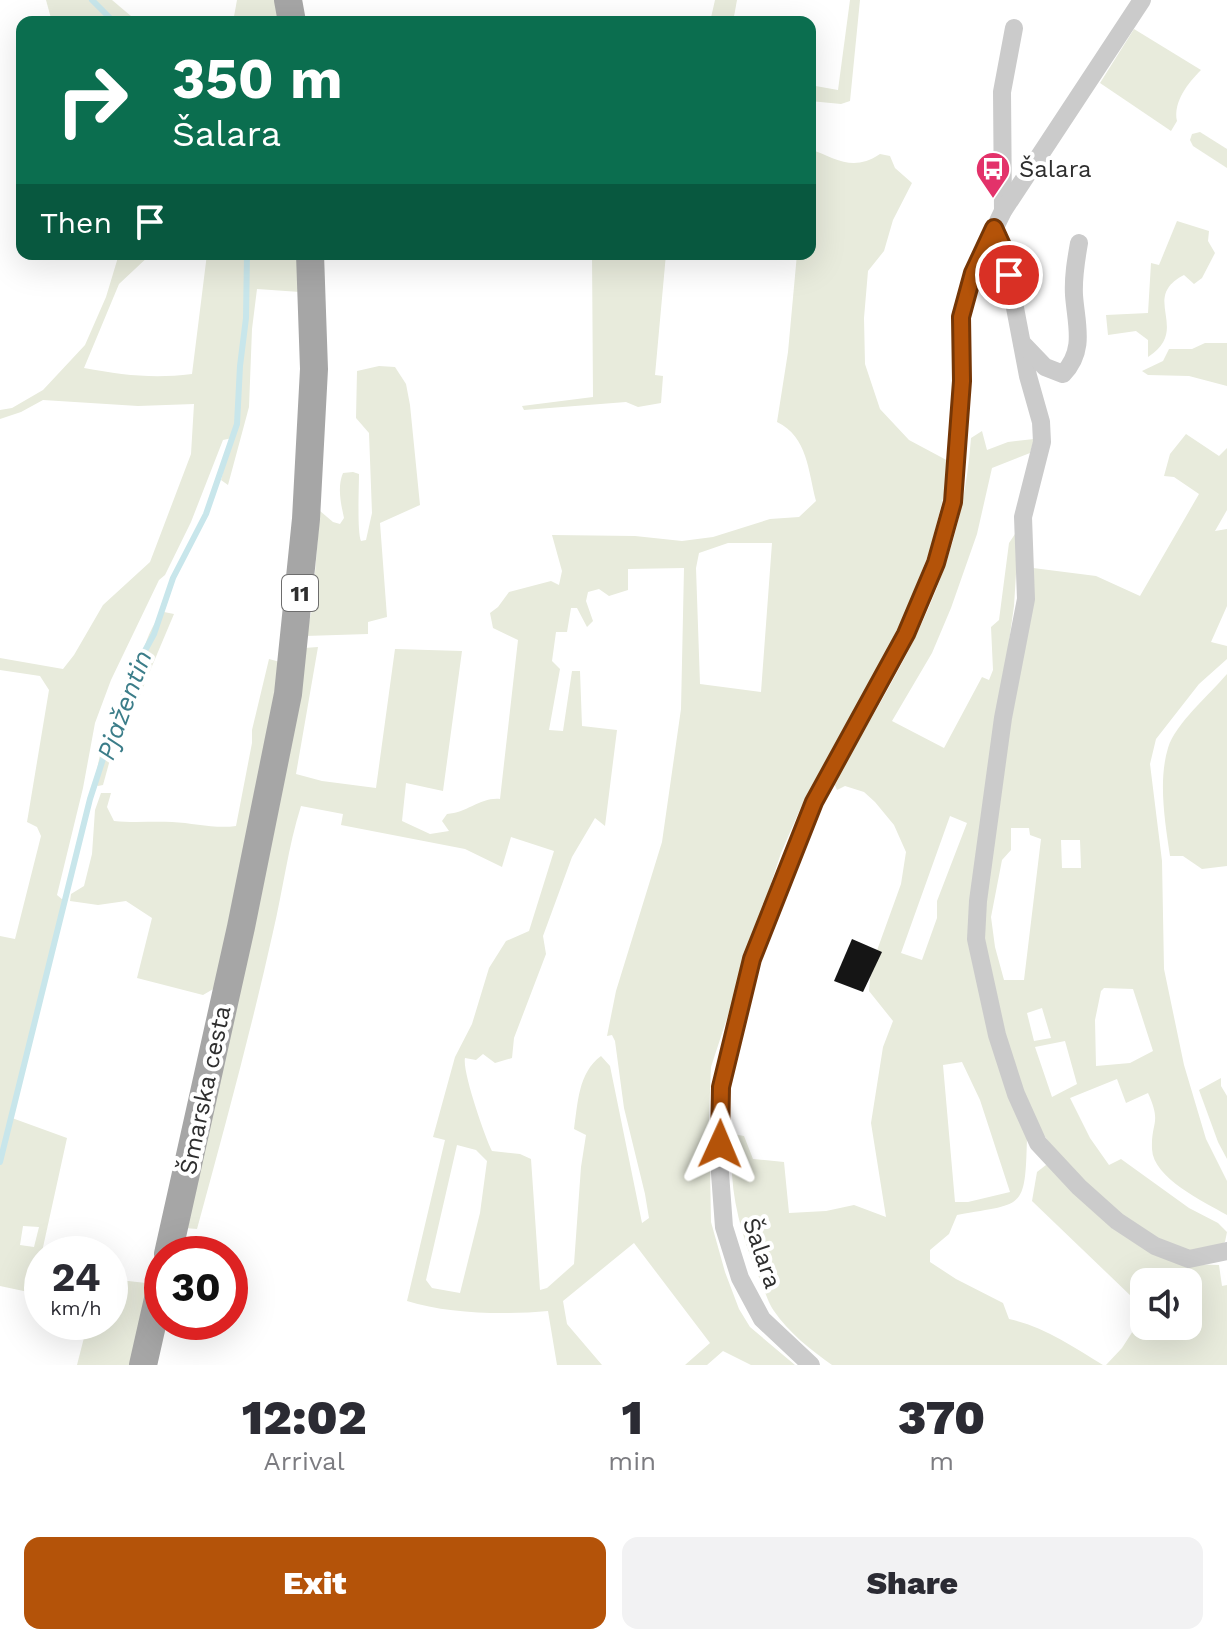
<!DOCTYPE html>
<html lang="en">
<head>
<meta charset="utf-8">
<style>
	:root { --surface:#fff; --page:#f2f2f3; --text:#2b2b33; --muted:#7c7c81; --accent:#b45309 }
	body { margin:0; font-family:"Work Sans",sans-serif; background:var(--page); color:var(--text); height:100vh; display:flex; flex-direction:column; font-size:30px; white-space:nowrap }
	* { box-sizing:border-box; margin:0 }
	p { font-size:26px; color:var(--muted) }
	.icon { flex:none; width:44px; height:44px; fill:none; stroke:currentColor; stroke-width:2; stroke-linecap:round; stroke-linejoin:round }
	.map { position:relative; height:1365px; overflow:hidden }
	.details { display:flex; flex-direction:column; background:var(--surface); flex:1 }
	.details>* { flex:none }
	.banner { position:absolute; left:16px; top:16px; width:800px; height:244px; border-radius:16px; box-shadow:0 8px 32px #0002; background:#0b6e4f; color:#fff; overflow:hidden }
	.controls { position:absolute; left:1130px; top:1268px; display:grid; gap:16px }
	.controls a { display:grid; place-items:center; width:72px; height:72px; border-radius:16px; background:var(--surface); box-shadow:0 8px 32px #0002; font-size:40px }
	.speed { position:absolute; left:24px; top:1236px; display:flex; gap:16px; font-size:40px; font-weight:700; text-align:center }
	.speed>* { display:grid; place-content:center; width:104px; height:104px; border-radius:50%; background:var(--surface); box-shadow:0 8px 32px #0002; line-height:1 }
	.speed small { font-size:20px; font-weight:400 }
	.speed .limit { border:12px solid #d22; background:#fff; color:#111 }
	.pin { position:absolute; display:grid; place-items:center; width:68px; height:68px; color:#fff; margin:-34px; border:4px solid #fff; border-radius:50%; box-shadow:0 2px 8px #0007 }
	.me { position:absolute; width:88px; margin:-44px; rotate:1deg; stroke-linejoin:round; filter:drop-shadow(0 0 6px #0008) }
	.turn { display:flex; align-items:center; gap:28px; height:168px; padding:0 24px; font-size:36px }
	.turn .icon { width:104px; height:104px; stroke-width:2.5 }
	.turn b { display:block; font-size:56px; line-height:68px }
	.then { display:flex; align-items:center; height:76px; padding:0 24px; background:#0003; gap:16px; font-size:30px }
	.eta { display:flex; justify-content:space-evenly; align-items:center; height:136px; text-align:center }
	.eta b { font-size:48px; font-weight:800; line-height:56px }
	.button { display:flex; gap:16px; margin-top:auto; padding:16px 24px }
	.button a { flex:1; height:92px; border-radius:16px; background:var(--accent); color:#fff; font-size:32px; font-weight:800; line-height:92px; text-align:center }
	.button a+a { background:var(--page); color:var(--text) }
	.map>svg:first-child { display:block }
</style>
</head>
<body>
<div class="map">
<svg width="1227" height="1365" viewBox="0 0 1227 1365">
	<rect width="100%" height="100%" fill="#fff"/>
	<g fill="#e8ebdc" fill-rule="evenodd">
		<path d="M 46,0 L 112,0 L 138,22 L 52,22 Z"/>
		<path d="M 237,0 L 276,0 L 280,22 L 233,22 Z"/>
		<path d="M 715,0 L 737,0 L 733,22 L 710,22 Z"/>
		<path d="M 850,0 L 860,0 L 850,101 L 841,104 L 810,101 L 810,85 L 838,90 Z"/>
		<path d="M 1134,29 L 1201,70 C 1188,83 1173,102 1177,121 L 1171,131 L 1100,83 Z"/>
		<path d="M 1200,132 L 1227,149 L 1227,168 L 1193,146 L 1190,140 L 1192,134 Z"/>
		<path d="M 810,149 C 837,159 853,172 880,154 L 890,156 L 895,168 L 912,183 L 893,220 L 884,251 L 868,271 L 864,318 L 865,364 L 880,409 L 909,440 L 952,463 L 930,550 L 897,634 L 827,758 L 801,807 L 781,853 L 711,1067 L 709,1117 L 711,1222 L 725,1272 L 739,1309 L 750,1327 L 795,1365 L 751,1365 L 723,1351 L 707,1365 L 685,1365 L 710,1343 L 634,1243 L 563,1301 L 567,1324 L 602,1365 L 557,1365 L 548,1311 C 505,1315 448,1314 407,1301 L 445,1140 L 433,1137 L 455,1057 L 472,1024 L 489,968 L 506,941 L 529,931 L 554,851 L 511,837 L 502,867 L 465,849 L 341,825 L 343,814 L 301,806 C 288,847 283,890 273,932 C 251,1031 224,1130 197,1229 L 185,1228 L 304,648 L 318,647 L 296,774 L 322,781 L 376,788 L 395,649 L 462,651 L 443,791 L 406,783 L 402,821 L 430,834 L 449,831 L 442,821 L 447,814 C 467,813 481,797 500,799 L 518,640 L 493,628 L 490,613 L 498,607 L 509,592 L 551,581 L 559,585 L 562,571 L 552,535 L 635,536 L 682,541 L 713,537 L 770,519 L 799,517 L 816,501 C 808,471 808,437 777,422 L 788,352 L 797,254 L 810,254 ZM 728,543 L 772,543 L 761,692 L 700,684 L 696,568 L 699,553 ZM 684,568 L 681,709 L 662,842 L 616,991 L 607,1036 L 612,1035 L 615,1041 L 624,1108 L 645,1194 L 649,1218 L 642,1223 L 610,1066 L 601,1056 C 578,1073 578,1103 574,1129 L 586,1135 L 581,1167 L 574,1264 L 547,1288 L 540,1290 L 531,1159 L 520,1154 L 492,1151 C 485,1137 462,1071 465,1058 L 476,1060 L 483,1054 L 495,1063 L 512,1058 L 514,1038 L 546,954 L 543,936 L 572,857 L 595,818 L 605,826 L 617,730 L 582,726 L 580,671 L 572,671 L 563,731 L 549,730 L 560,669 L 552,661 L 556,632 L 567,632 L 571,608 L 577,608 L 587,627 L 593,621 L 586,601 L 588,592 L 599,589 L 609,596 L 628,590 L 628,569 ZM 457,1145 L 476,1150 L 487,1161 L 480,1213 L 460,1293 L 432,1288 L 426,1280 Z"/>
		<path d="M 1177,221 L 1209,231 L 1208,241 L 1215,253 L 1202,278 L 1194,284 L 1184,275 C 1139,298 1192,329 1148,357 L 1148,340 L 1136,331 L 1108,335 L 1106,315 L 1148,313 L 1151,263 L 1159,265 Z"/>
		<path d="M 119,254 L 151,254 L 119,284 L 84,368 C 123,375 152,379 192,374 L 207,254 L 298,254 L 300,292 L 257,289 L 252,329 L 249,407 L 228,485 L 221,480 L 232,438 L 223,440 L 191,522 L 165,575 L 159,580 L 111,680 L 95,723 L 83,788 L 57,895 L 63,900 L 28,1040 L 12,1118 L 67,1138 L 33,1293 L 0,1286 L 0,936 L 15,939 L 41,836 L 37,827 L 27,822 L 49,690 L 40,676 L 0,670 L 0,658 L 63,669 L 74,655 L 103,605 L 150,562 L 191,454 L 194,404 L 138,406 L 43,400 L 21,412 L 0,419 L 0,410 L 12,408 L 43,390 L 85,345 L 106,297 ZM 23,1226 L 39,1227 L 34,1247 L 20,1245 Z"/>
		<path d="M 592,254 L 666,254 L 655,375 L 663,376 L 661,403 L 638,407 L 626,402 L 524,410 L 522,406 L 593,397 Z"/>
		<path d="M 1205,343 L 1227,343 L 1227,386 L 1189,376 L 1148,375 L 1142,371 L 1163,361 L 1169,349 L 1192,349 Z"/>
		<path d="M 379,366 L 395,367 L 406,384 L 410,405 L 420,505 L 380,523 L 387,617 L 368,622 L 368,634 L 305,636 L 312,610 L 320,511 L 333,522 L 340,524 L 344,518 C 341,504 337,487 343,473 L 353,472 L 359,474 C 359,488 357,532 361,541 L 366,540 L 372,513 L 369,433 L 356,418 L 357,371 Z"/>
		<path d="M 982,431 L 987,450 L 1008,442 L 1034,439 L 1030,453 L 992,468 L 977,534 L 951,608 L 932,653 L 892,721 L 944,748 L 982,677 L 989,680 L 993,670 L 991,627 L 999,620 L 1009,543 L 1015,534 L 1017,558 L 1014,606 L 972,905 L 1027,1138 C 1025,1211 1024,1203 957,1215 L 949,1234 L 930,1250 L 930,1262 L 956,1279 L 1003,1303 L 1009,1319 C 1043,1326 1074,1347 1103,1365 L 832,1365 C 812,1351 788,1332 774,1311 C 768,1303 765,1291 761,1282 C 740,1234 727,1187 733,1134 L 744,1136 L 753,1159 L 784,1162 L 789,1213 L 826,1211 L 854,1205 L 886,1217 L 871,1123 L 883,1047 L 893,1021 L 869,991 L 871,967 L 901,884 L 906,852 L 894,825 L 875,802 L 864,792 L 845,786 L 837,790 L 834,783 C 901,666 961,577 971,438 ZM 950,816 L 967,823 L 937,901 L 937,918 L 922,960 L 901,953 ZM 962,1062 L 980,1100 L 1010,1192 L 968,1202 L 955,1202 L 943,1065 Z"/>
		<path d="M 1186,434 L 1219,456 L 1227,448 L 1227,510 L 1215,531 L 1227,529 L 1227,606 L 1211,642 L 1227,646 L 1227,659 L 1199,684 L 1156,739 L 1150,764 L 1162,861 L 1164,969 L 1184,1065 L 1206,1139 L 1227,1181 L 1227,1215 C 1204,1202 1153,1178 1152,1149 C 1151,1121 1162,1124 1148,1093 L 1126,1103 L 1117,1079 L 1070,1098 L 1090,1138 L 1109,1165 L 1121,1159 L 1189,1208 L 1218,1223 L 1227,1232 L 1225,1242 C 1213,1249 1201,1254 1186,1251 C 1132,1239 1040,1146 1021,1096 C 1015,1080 1012,1061 1007,1043 C 997,1004 987,965 981,925 L 1033,568 L 1096,576 L 1140,596 L 1199,494 L 1174,477 L 1164,476 L 1170,454 ZM 1011,828 L 1029,828 L 1030,835 L 1041,839 L 1024,980 L 1004,980 L 995,947 L 991,917 L 1002,860 L 1011,850 ZM 1061,840 L 1080,840 L 1081,868 L 1062,868 ZM 1104,988 L 1133,989 L 1153,1051 L 1130,1063 L 1096,1066 L 1095,1020 L 1101,991 ZM 1042,1008 L 1051,1038 L 1034,1041 L 1027,1013 ZM 1065,1041 L 1077,1084 L 1052,1097 L 1035,1047 Z"/>
		<path d="M 164,612 L 174,614 L 136,704 L 114,745 L 103,785 L 98,786 L 94,783 L 100,755 L 142,658 C 145,642 152,623 164,612 Z"/>
		<path d="M 269,659 L 280,662 L 264,758 L 215,988 L 203,995 L 137,978 L 152,918 L 126,901 L 98,905 L 70,901 L 71,894 L 84,886 L 92,854 L 95,810 L 101,793 L 111,793 L 107,807 L 114,821 C 134,823 153,821 172,822 C 194,823 215,829 236,826 L 252,743 L 252,730 Z"/>
		<path d="M 1227,674 L 1227,866 L 1202,869 L 1183,856 L 1170,856 C 1165,822 1158,781 1168,748 C 1175,724 1210,694 1227,674 Z"/>
		<path d="M 1221,1078 L 1221,1086 L 1227,1096 L 1227,1159 L 1218,1142 L 1199,1090 Z"/>
		<path d="M 1046,1165 L 1052,1167 L 1185,1264 L 1219,1265 L 1222,1286 L 1227,1285 L 1227,1365 L 1106,1365 L 1122,1348 L 1140,1320 L 1132,1297 L 1032,1201 L 1037,1172 ZM 1144,1282 L 1188,1282 L 1188,1326 L 1144,1326 Z"/>
		<path d="M 110,1279 L 146,1283 L 146,1297 L 132,1365 L 77,1365 L 88,1322 L 110,1322 Z"/>
	</g>
	<g fill="none" stroke-linecap="round" stroke-linejoin="round">
		<g stroke="#c8e6eb" stroke-width="6">
			<path d="M 92,0 L 114,22"/>
			<path d="M 0,1162 L 90,799 L 128,682 L 154,634 L 173,578 L 206,514 L 237,424 L 240,366 L 246,318 L 247,254"/>
		</g>
	</g>
	<path fill="#151515" d="M 852,939 L 882,952 L 863,992 L 834,981 Z"/>
	<g fill="none" stroke-linecap="round" stroke-linejoin="round">
		<g stroke="#cbcbcb" stroke-width="18">
			<path d="M 1003,211 L 1002,92 L 1014,28"/>
			<path d="M 994,228 L 1004,250 L 1028,376 L 1041,422 L 1042,442 L 1023,517 L 1026,599 L 1003,718 L 978,901 L 976,939 L 997,1035 L 1016,1094 L 1038,1143 L 1079,1187 L 1117,1221 L 1155,1246 L 1189,1259 L 1227,1251"/>
			<path d="M 1022,343 L 1045,367 L 1063,374 C 1086,350 1076,324 1074,295 C 1073,277 1076,260 1079,243"/>
			<path d="M 811,1365 L 762,1319 L 740,1278 L 724,1227 L 720,1173 L 721,1087 L 752,959 L 814,802 L 906,634 L 936,563 L 953,502 L 962,381 L 961,317 L 973,273 L 1003,211 L 1142,0"/>
		</g>
		<g stroke="#a6a6a6" stroke-width="28">
			<path d="M 288,0 L 292,22"/>
			<path d="M 168,1254 L 241,927 L 288,694 L 306,519 L 314,369 L 310,254"/>
			<path d="M 143,1365 L 162,1281"/>
		</g>
	</g>
	<g fill="none" stroke-linecap="round" stroke-linejoin="round">
		<defs>
			<path id="route" d="M 720,1144 L 721,1087 L 752,959 L 814,802 L 906,634 L 936,563 L 953,502 L 962,381 L 961,317 L 973,273 L 994,228 L 1004,250 L 1009,275"/>
		</defs>
		<use href="#route" stroke="#753606" stroke-width="20"/>
		<use href="#route" stroke="#b45309" stroke-width="14"/>
	</g>
	<defs>
		<symbol id="bus-pin" viewBox="-11 -11 22 30"><path d="M0 17L-7.5 6A9.5 9.5 0 1 1 7.5 6Z" fill="#e3326a" stroke="#fff"/><path d="M-5-6H5V4H4V6H2V4H-2V6H-4V4H-5ZM-3.5-4V0h7V-4ZM-3.5 1.2v1.5H-2V1.2ZM2 1.2v1.5H3.5V1.2Z" fill="#fff"/></symbol>
	</defs>
	<g fill-rule="evenodd">
		<use href="#bus-pin" x="973" y="149" width="40" height="54"/>
	</g>
	<g text-anchor="middle" dominant-baseline="central" stroke-width="8" stroke-linejoin="round" paint-order="stroke">
		<rect fill="#fff" stroke="#6d6d6d" stroke-width="2" x="282" y="575" width="36" height="36" rx="6"/>
		<g font-size="22" font-weight="bold" fill="#2e2e2e">
			<text x="300" y="593">11</text>
		</g>
		<g font-size="24" fill="#2e2e2e" stroke="#fff" text-anchor="start">
			<text x="1019" y="169">Šalara</text>
		</g>
		<g font-size="24" fill="#2e2e2e" stroke="#fff">
			<text transform="translate(205 1090) rotate(-78)">Šmarska cesta</text>
			<text transform="translate(762 1253) rotate(71)">Šalara</text>
		</g>
		<g font-size="26" font-style="italic" fill="#3b7d89" stroke="#fff">
			<text transform="translate(124 705) rotate(-70)">Pjažentin</text>
		</g>
	</g>
</svg>
<div class="controls">
<a><svg class="icon" aria-label="sound" viewBox="0 0 24 24"><path d="M4 9h4l5-4v14l-5-4H4zM17 9q2 3 0 6"/></svg></a>
</div>
<div class="speed"><div>24<small>km/h</small></div><div class="limit">30</div></div>
<div class="pin" style="left:1009px;top:275px;background:#d93025"><svg class="icon" aria-label="arrive" viewBox="0 0 24 24"><path d="M6 21V4h12l-3 4 3 4H6"/></svg></div>
<svg class="me" style="left:720px;top:1144px" viewBox="-20 -20 40 40"><path d="M0-17L14 15 0 8-14 15z" fill="#b45309" stroke="#fff" stroke-width="4"/></svg>
<div class="banner">
<div class="turn"><svg class="icon" aria-label="right" viewBox="0 0 24 24"><path d="M7 20v-9h11M14 6l5 5-5 5"/></svg><div><b>350 m</b>Šalara</div></div>
<div class="then">Then<svg class="icon" aria-label="arrive" viewBox="0 0 24 24"><path d="M6 21V4h12l-3 4 3 4H6"/></svg></div>
</div>
</div>
<section class="details">
<div class="eta">
<div><b>12:02</b><p>Arrival</p></div>
<div><b>1</b><p>min</p></div>
<div><b>370</b><p>m</p></div>
</div>
<div class="button"><a>Exit</a><a>Share</a></div>
</section>
</body>
</html>
